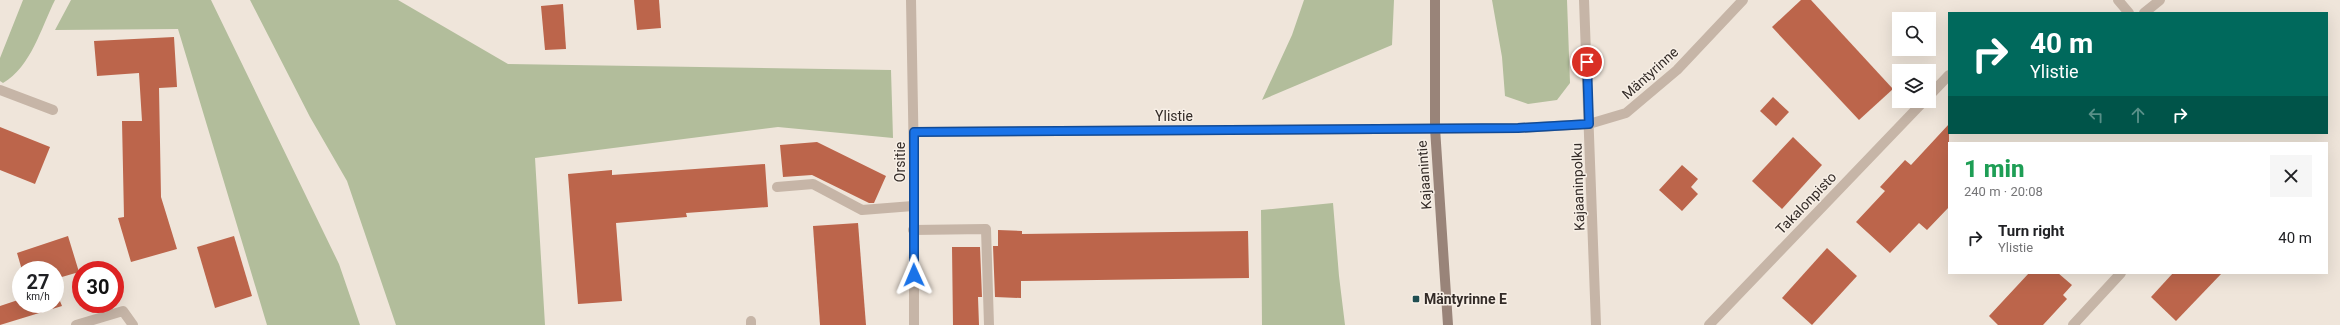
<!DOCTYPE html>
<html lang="en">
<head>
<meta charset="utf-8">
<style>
	:root { --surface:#fff; --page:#f6f6f6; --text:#202124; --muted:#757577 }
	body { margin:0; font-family:Roboto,sans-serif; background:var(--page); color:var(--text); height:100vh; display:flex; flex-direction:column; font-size:15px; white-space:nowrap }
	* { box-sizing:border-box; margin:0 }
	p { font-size:13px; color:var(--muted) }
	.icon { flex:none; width:22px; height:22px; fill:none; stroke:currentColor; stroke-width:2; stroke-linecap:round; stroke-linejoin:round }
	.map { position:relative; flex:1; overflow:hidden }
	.sheet { position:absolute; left:1948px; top:142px; width:380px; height:132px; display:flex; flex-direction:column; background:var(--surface); border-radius:0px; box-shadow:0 4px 16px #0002 }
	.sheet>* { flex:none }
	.guide { position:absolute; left:1948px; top:12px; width:380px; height:122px; border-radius:0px; box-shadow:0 4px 16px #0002; background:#00695c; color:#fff; overflow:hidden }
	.fabs { position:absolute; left:1892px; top:12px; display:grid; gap:8px }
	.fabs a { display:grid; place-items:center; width:44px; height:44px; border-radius:0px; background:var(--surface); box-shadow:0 4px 16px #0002; font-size:20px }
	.speed { position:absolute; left:12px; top:261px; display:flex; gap:8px; font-size:20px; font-weight:700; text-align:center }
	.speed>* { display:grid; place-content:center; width:52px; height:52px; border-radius:50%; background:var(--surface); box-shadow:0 4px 16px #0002; line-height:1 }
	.speed small { font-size:10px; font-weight:400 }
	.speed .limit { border:6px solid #d22; background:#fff; color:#111 }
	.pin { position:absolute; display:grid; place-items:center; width:34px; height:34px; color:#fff; margin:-17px; border:2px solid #fff; border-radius:50%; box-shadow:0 1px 4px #0007 }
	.me { position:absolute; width:44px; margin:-22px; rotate:359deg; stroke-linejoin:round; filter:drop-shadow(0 0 3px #0008) }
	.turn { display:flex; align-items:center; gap:14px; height:84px; padding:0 16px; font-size:18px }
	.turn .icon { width:52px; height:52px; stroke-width:2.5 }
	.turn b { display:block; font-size:28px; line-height:34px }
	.lanes { display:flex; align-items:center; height:38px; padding:0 16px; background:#0003; justify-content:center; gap:20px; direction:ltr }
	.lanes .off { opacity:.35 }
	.round { display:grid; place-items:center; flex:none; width:42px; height:42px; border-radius:0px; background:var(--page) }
	.headline { display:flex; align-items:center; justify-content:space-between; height:68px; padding:0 16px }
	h1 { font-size:24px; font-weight:800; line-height:30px; color:#1e9e55 }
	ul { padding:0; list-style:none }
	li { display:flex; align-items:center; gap:12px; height:56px; padding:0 16px }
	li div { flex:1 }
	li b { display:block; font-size:15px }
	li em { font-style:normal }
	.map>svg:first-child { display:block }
</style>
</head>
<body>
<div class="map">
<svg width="2340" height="325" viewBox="0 0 2340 325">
	<rect width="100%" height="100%" fill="#efe5da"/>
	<g fill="#b2bd9b">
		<path d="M 23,0 L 55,0 C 41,28 31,67 3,83 L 0,81 L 0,58 Z"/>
		<path d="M 71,0 L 211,0 L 339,264 L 360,325 L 267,325 L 178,29 L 55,30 Z"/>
		<path d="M 250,0 L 398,0 L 508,64 L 891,70 L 893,138 L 778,127 L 535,158 L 545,325 L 396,325 L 347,181 L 310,117 Z"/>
		<path d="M 1304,0 L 1394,0 L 1392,45 L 1262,100 L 1292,35 Z"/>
		<path d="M 1492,0 L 1567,0 L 1570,83 L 1557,100 L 1528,104 L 1505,96 L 1502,57 Z"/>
		<path d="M 1333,203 L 1339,276 L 1345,325 L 1262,325 L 1261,210 Z"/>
	</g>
	<g fill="#bc654b">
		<path d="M 634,0 L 659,0 L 661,28 L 637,30 Z"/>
		<path d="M 1801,0 L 1811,0 L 1893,89 L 1859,120 L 1772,27 Z"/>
		<path d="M 563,4 L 566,49 L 545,50 L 541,6 Z"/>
		<path d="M 174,37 L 177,87 L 159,88 L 161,197 L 177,249 L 131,262 L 118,218 L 124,217 L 122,121 L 142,121 L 139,73 L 97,76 L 94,41 Z"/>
		<path d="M 1773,97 L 1789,112 L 1776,126 L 1760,111 Z"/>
		<path d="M 1949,124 L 1949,207 L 1927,230 L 1919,223 L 1890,253 L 1856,222 L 1885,191 L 1880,187 L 1905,160 L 1911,165 Z"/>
		<path d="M 0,127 L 50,147 L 35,184 L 0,170 Z"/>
		<path d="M 1793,137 L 1822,165 L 1782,209 L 1752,181 Z"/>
		<path d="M 817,142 L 886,176 L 874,203 L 869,203 L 812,175 L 783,177 L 780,145 Z"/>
		<path d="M 765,164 L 768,207 L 686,213 L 687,217 L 616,223 L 622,301 L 578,304 L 568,174 L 612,170 L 612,175 Z"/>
		<path d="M 1682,165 L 1698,179 L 1691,187 L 1698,194 L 1682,211 L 1659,190 Z"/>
		<path d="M 858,223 L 866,325 L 820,325 L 813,226 Z"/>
		<path d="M 998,230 L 1022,231 L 1022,234 L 1248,231 L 1249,278 L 1021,281 L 1021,298 L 995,297 L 993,246 L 998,246 Z"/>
		<path d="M 68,236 L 79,272 L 55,279 L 55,270 L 22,270 L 17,253 Z"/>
		<path d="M 234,236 L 252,296 L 215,308 L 197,247 Z"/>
		<path d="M 952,247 L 980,247 L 982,297 L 978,297 L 979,325 L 953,325 Z"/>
		<path d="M 1827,248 L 1857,276 L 1812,325 L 1782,298 Z"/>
		<path d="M 2029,273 L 2058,273 L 2072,285 L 2063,295 L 2067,299 L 2043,325 L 1998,325 L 1989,316 Z"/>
		<path d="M 2173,273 L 2222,273 L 2176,321 L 2151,297 Z"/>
		<path d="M 55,289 L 62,306 L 0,325 L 0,306 L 21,299 L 21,304 L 55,304 Z"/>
	</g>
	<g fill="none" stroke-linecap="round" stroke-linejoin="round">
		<g stroke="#c6b5a7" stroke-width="10">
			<path d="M 2144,13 L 2160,0"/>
			<path d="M 777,187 L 813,184 L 862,210 L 913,206"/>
			<path d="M 913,230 L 986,229 L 989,325"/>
			<path d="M 751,321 L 751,325"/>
		</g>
		<g stroke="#c6b5a7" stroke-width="10">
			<path d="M 911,0 L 914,165 L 914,325"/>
			<path d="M 1584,0 L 1596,325"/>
			<path d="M 2118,0 L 2129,13"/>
			<path d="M 0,90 L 53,110"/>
			<path d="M 1929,96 L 1949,75"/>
			<path d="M 914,132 L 1518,128 L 1589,124 L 1626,113 L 1677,70 L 1743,0"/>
			<path d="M 76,325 L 123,311 L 133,325"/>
			<path d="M 1709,325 L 1924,101"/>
			<path d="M 2073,325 L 2121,273"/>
		</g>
		<path stroke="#998479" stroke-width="10" d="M 1435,0 L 1435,128 L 1448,325"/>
	</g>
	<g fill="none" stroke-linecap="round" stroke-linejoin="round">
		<defs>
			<path id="route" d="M 914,275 L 914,132 L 1518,128 L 1589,124 L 1587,62"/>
		</defs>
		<use href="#route" stroke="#114b97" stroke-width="10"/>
		<use href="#route" stroke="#1a73e8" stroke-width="7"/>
	</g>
	<rect fill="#204e51" stroke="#f7efe6" stroke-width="1.5" x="1412" y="295" width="8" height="8" rx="2"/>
	<g text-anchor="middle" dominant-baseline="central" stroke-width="3" stroke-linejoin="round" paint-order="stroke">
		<g font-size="14" fill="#332b27" stroke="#f7efe6">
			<text transform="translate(1650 73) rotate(-42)">Mäntyrinne</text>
			<text x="1174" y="116">Ylistie</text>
			<text transform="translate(900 162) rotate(-90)">Orsitie</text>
			<text transform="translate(1424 175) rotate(-94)">Kajaanintie</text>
			<text transform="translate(1578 187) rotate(-92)">Kajaaninpolku</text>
			<text transform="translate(1806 203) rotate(-46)">Takalonpisto</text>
		</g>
		<g font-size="14" font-weight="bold" fill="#332b27" stroke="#f7efe6" text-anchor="start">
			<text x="1424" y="299">Mäntyrinne E</text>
		</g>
	</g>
</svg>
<div class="fabs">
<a><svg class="icon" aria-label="search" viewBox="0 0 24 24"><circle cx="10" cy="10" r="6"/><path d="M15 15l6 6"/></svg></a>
<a><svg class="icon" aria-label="layers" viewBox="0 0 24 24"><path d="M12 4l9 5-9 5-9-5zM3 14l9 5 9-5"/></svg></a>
</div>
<div class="speed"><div>27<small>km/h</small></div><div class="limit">30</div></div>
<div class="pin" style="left:1587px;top:62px;background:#d93025"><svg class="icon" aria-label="arrive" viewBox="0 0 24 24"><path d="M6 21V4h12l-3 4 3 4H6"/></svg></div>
<svg class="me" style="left:914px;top:275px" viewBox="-20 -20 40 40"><path d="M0-17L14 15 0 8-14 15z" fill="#1a73e8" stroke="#fff" stroke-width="4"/></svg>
<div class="guide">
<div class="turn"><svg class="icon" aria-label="right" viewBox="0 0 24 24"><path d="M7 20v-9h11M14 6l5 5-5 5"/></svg><div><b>40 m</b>Ylistie</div></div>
<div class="lanes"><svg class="icon off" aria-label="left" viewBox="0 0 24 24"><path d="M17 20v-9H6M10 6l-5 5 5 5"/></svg><svg class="icon off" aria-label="ahead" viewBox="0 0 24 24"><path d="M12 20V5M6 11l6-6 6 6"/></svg><svg class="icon" aria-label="right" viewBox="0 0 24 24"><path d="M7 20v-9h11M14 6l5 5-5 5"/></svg></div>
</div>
<section class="sheet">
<div class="headline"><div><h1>1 min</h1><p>240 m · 20:08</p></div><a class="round"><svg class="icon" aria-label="close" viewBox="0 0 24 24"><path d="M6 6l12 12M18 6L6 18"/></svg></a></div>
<ul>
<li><svg class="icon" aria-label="right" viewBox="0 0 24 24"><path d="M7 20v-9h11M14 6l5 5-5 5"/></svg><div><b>Turn right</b><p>Ylistie</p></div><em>40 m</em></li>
</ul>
</section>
</div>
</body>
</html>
